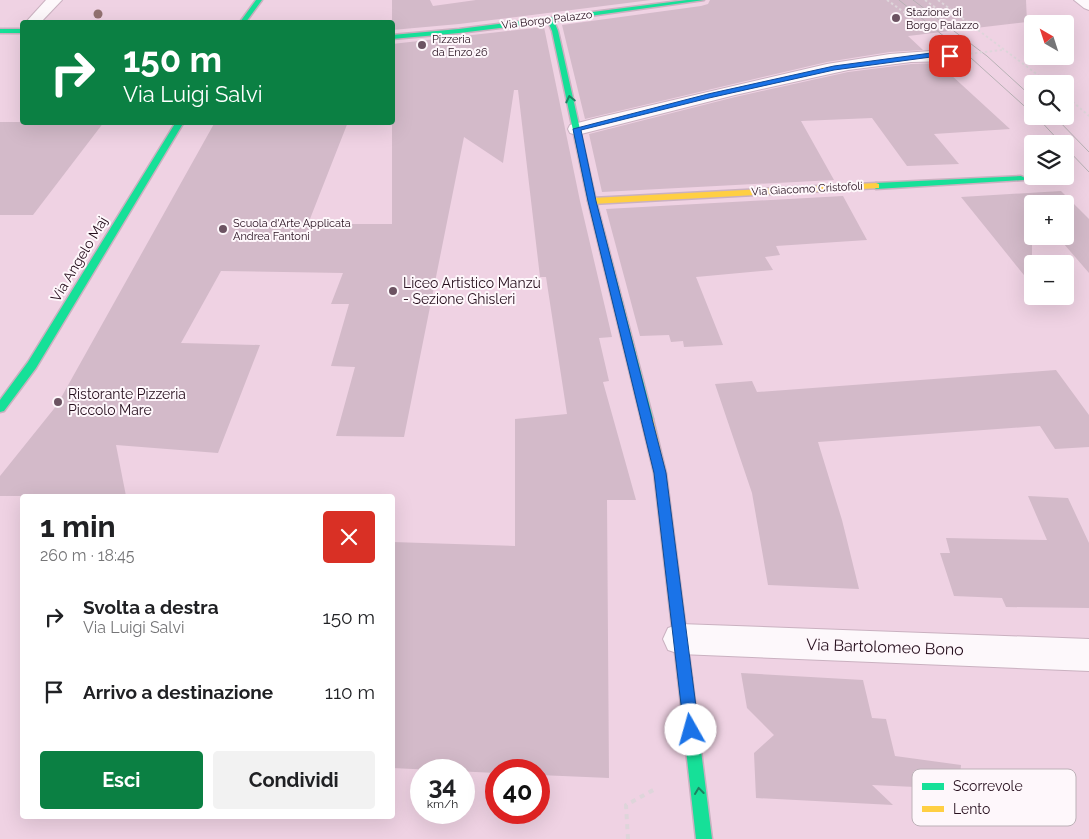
<!DOCTYPE html>
<html lang="it">
<head>
<meta charset="utf-8">
<style>
	:root { --surface:#fff; --page:#f2f2f2; --text:#202124; --muted:#757577; --accent:#0b8043 }
	body { margin:0; font-family:Raleway,sans-serif; background:var(--page); color:var(--text); height:100vh; display:flex; flex-direction:column; font-size:19px; white-space:nowrap }
	* { box-sizing:border-box; margin:0 }
	p { font-size:16px; color:var(--muted) }
	.icon { flex:none; width:28px; height:28px; fill:none; stroke:currentColor; stroke-width:2; stroke-linecap:round; stroke-linejoin:round }
	.map { position:relative; flex:1; overflow:hidden }
	.drawer { position:absolute; left:20px; top:494px; width:375px; height:325px; display:flex; flex-direction:column; background:var(--surface); border-radius:5px; box-shadow:0 5px 20px #0002 }
	.drawer>* { flex:none }
	.banner { position:absolute; left:20px; top:20px; width:375px; height:105px; border-radius:5px; box-shadow:0 5px 20px #0002; background:#0b8043; color:#fff; overflow:hidden }
	.needle { width:32px; rotate:321deg }
	.controls { position:absolute; left:1024px; top:15px; display:grid; gap:10px }
	.controls a { display:grid; place-items:center; width:50px; height:50px; border-radius:5px; background:var(--surface); box-shadow:0 5px 20px #0002; font-size:25px }
	.speed { position:absolute; left:410px; top:759px; display:flex; gap:10px; font-size:25px; font-weight:700; text-align:center }
	.speed>* { display:grid; place-content:center; width:65px; height:65px; border-radius:50%; background:var(--surface); box-shadow:0 5px 20px #0002; line-height:1 }
	.speed small { font-size:12px; font-weight:400 }
	.speed .limit { border:8px solid #d22; background:#fff; color:#111 }
	.pin { position:absolute; display:grid; place-items:center; width:42px; height:42px; color:#fff; margin:-21px; border-radius:10px; box-shadow:0 2px 8px #0006 }
	.me { position:absolute; width:55px; margin:-28px; rotate:353deg; stroke-linejoin:round; filter:drop-shadow(0 0 4px #0008) }
	.turn { display:flex; align-items:center; gap:18px; height:105px; padding:0 20px; font-size:22px }
	.turn .icon { width:65px; height:65px; stroke-width:2.5 }
	.turn b { display:block; font-size:35px; line-height:42px }
	.round { display:grid; place-items:center; flex:none; width:52px; height:52px; border-radius:5px; background:var(--page) }
	.overview { display:flex; align-items:center; justify-content:space-between; height:85px; padding:0 20px }
	h1 { font-size:30px; font-weight:700; line-height:38px }
	.action { display:flex; gap:10px; margin-top:auto; padding:10px 20px }
	.action a { flex:1; height:58px; border-radius:5px; background:var(--accent); color:#fff; font-size:20px; font-weight:700; line-height:58px; text-align:center }
	.action a+a { background:var(--page); color:var(--text) }
	ul { padding:0; list-style:none }
	li { display:flex; align-items:center; gap:15px; height:75px; padding:0 20px }
	li div { flex:1 }
	li b { display:block; font-size:19px }
	li em { font-style:normal }
	.map>svg:first-child { display:block }
</style>
</head>
<body>
<div class="map">
<svg width="1089" height="839" viewBox="0 0 1089 839">
	<rect width="100%" height="100%" fill="#efd2e3"/>
	<g fill="#d3bac9">
		<path d="M 392,0 L 430,0 L 433,6 L 476,0 L 651,0 L 459,24 L 392,30 Z"/>
		<path d="M 710,0 L 1026,0 L 1027,22 L 908,36 L 923,50 L 890,52 L 827,62 L 585,119 L 562,25 L 701,6 L 708,4 Z"/>
		<path d="M 544,27 L 580,201 L 612,337 L 599,338 L 609,381 L 603,382 L 636,500 L 607,500 L 609,778 L 539,775 L 539,770 L 496,770 L 496,773 L 392,768 L 392,542 L 515,546 L 515,419 L 567,414 L 546,277 L 540,277 L 518,90 L 514,90 L 503,163 L 464,137 L 404,437 L 336,436 L 355,367 L 331,366 L 349,304 L 331,304 L 343,273 L 221,271 L 181,343 L 260,345 L 218,453 L 116,445 L 126,496 L 0,496 L 0,476 L 57,405 L 215,122 L 348,122 L 308,224 L 392,224 L 392,44 Z"/>
		<path d="M 938,63 L 1010,129 L 934,134 L 959,164 L 907,166 L 872,118 L 801,121 L 834,180 L 602,192 L 589,134 L 735,97 L 848,72 L 911,64 Z"/>
		<path d="M 0,122 L 104,122 L 33,215 L 0,215 Z"/>
		<path d="M 1061,191 L 1089,219 L 1089,273 L 1057,236 L 1065,236 L 1065,204 L 1032,204 L 1032,285 L 961,197 Z"/>
		<path d="M 843,196 L 867,240 L 776,246 L 780,255 L 765,257 L 773,270 L 696,277 L 723,345 L 684,347 L 683,341 L 671,342 L 669,335 L 640,336 L 606,209 Z"/>
		<path d="M 1056,370 L 1089,415 L 1089,447 L 1055,449 L 1040,426 L 818,442 L 842,520 L 859,589 L 768,585 L 752,493 L 715,384 L 752,381 L 757,392 Z"/>
		<path d="M 1028,496 L 1068,498 L 1089,543 L 1089,608 L 1006,607 L 1002,598 L 954,596 L 940,553 L 950,553 L 946,538 L 1047,540 Z"/>
		<path d="M 741,673 L 863,680 L 872,718 L 886,719 L 895,756 L 961,765 L 959,789 L 872,785 L 893,805 L 756,798 L 754,753 L 774,735 L 747,708 Z"/>
	</g>
	<g fill="none" stroke-linecap="round" stroke-linejoin="round">
		<defs>
			<g id="street">
				<path d="M 46,0 L 62,0 L 41,22 L 26,22 Z"/>
				<path d="M 1074,0 L 1089,0 L 1089,10 L 1084,8 Z"/>
				<path d="M 931,51 L 956,52 L 958,56 L 956,60 L 950,61 L 911,62 L 848,70 L 735,95 L 577,135 L 570,133 L 568,129 L 570,125 L 597,118 L 827,64 L 890,54 Z"/>
				<path d="M 680,624 L 1089,639 L 1089,671 L 680,654 L 668,650 L 663,639 L 668,628 Z"/>
			</g>
			<g id="fast">
				<path d="M 256,0 L 262,0 L 246,22 L 240,22 Z"/>
				<path d="M 687,0 L 704,0 L 554,21 L 558,31 L 596,201 L 653,419 L 647,423 L 641,419 L 588,201 L 552,31 L 548,22 L 459,33 L 392,39 L 392,35 L 459,29 Z"/>
				<rect x="0" y="29" width="22" height="4"/>
				<path d="M 176,122 L 184,122 L 36,368 L 4,411 L 0,412 L 0,400 L 28,362 Z"/>
				<path d="M 1021,176 L 1025,178 L 1024,180 L 876,189 L 872,186 L 876,183 Z"/>
				<path d="M 685,671 L 690,673 L 692,678 L 712,839 L 696,839 L 678,678 L 680,673 Z"/>
			</g>
			<g id="slow">
				<path d="M 876,183 L 879,184 L 879,188 L 592,204 L 588,201 L 592,198 Z"/>
				<path d="M 647,415 L 653,419 L 666,473 L 692,678 L 690,683 L 685,685 L 680,683 L 678,678 L 654,473 L 641,419 Z"/>
			</g>
		</defs>
		<use href="#street" stroke="#cab1c0" stroke-width="2"/>
		<use href="#fast" stroke="#cab1c0" stroke-width="3"/>
		<use href="#slow" stroke="#cab1c0" stroke-width="3"/>
		<g stroke="#ded5da" stroke-width="2" stroke-dasharray="2.5 2.5" stroke-linecap="butt">
			<path d="M 887,0 L 908,15"/>
			<path d="M 925,0 L 940,11"/>
			<path d="M 938,0 L 1050,84"/>
			<path d="M 1065,95 L 1089,116"/>
		</g>
		<path stroke="#ded5da" stroke-width="4" stroke-dasharray="5 5" stroke-linecap="butt" d="M 628,839 L 626,805 L 657,788"/>
		<use href="#street" fill="#fdf8fb" fill-rule="evenodd"/>
		<use href="#fast" fill="#16e098" fill-rule="evenodd"/>
		<use href="#slow" fill="#ffcf43" fill-rule="evenodd"/>
		<g stroke="#b8b1b5" stroke-width="1">
			<path d="M 899,0 L 971,58 L 1032,113"/>
			<path d="M 913,0 L 987,56 L 1032,97"/>
			<path d="M 1036,116 L 1062,144"/>
			<path d="M 1054,116 L 1089,152"/>
			<path d="M 1065,147 L 1089,172"/>
		</g>
		<path stroke="#ded5da" stroke-width="2" stroke-dasharray="2.5 2.5" stroke-linecap="butt" d="M 950,56 L 1002,50"/>
	</g>
	<circle fill="#927170" cx="98" cy="14" r="4.5"/>
	<defs><path id="oneway-chevron" d="M-2-3.5L2.5 0L-2 3.5" fill="none" stroke-width="1.6" stroke-linecap="round" stroke-linejoin="round" transform="scale(1.25)"/></defs>
	<g stroke="#1d8261">
		<use href="#oneway-chevron" transform="translate(570 99) rotate(-103)"/>
		<use href="#oneway-chevron" transform="translate(699 791) rotate(-97)"/>
	</g>
	<path fill="#1a73e8" stroke="#114b97" d="M 931,53 L 950,53 L 954,56 L 950,58 L 931,57 L 834,70 L 709,98 L 581,130 L 596,201 L 666,473 L 699,730 L 697,735 L 691,737 L 686,735 L 684,730 L 654,473 L 588,201 L 573,129 L 708,94 L 834,66 Z"/>
	<g fill="#6c5362" stroke="#fef7fb" stroke-width="2">
		<circle cx="896" cy="18" r="5"/>
		<circle cx="422" cy="45" r="5"/>
		<circle cx="223" cy="229" r="5"/>
		<circle cx="393" cy="291" r="5"/>
		<circle cx="58" cy="402" r="5"/>
	</g>
	<g text-anchor="middle" dominant-baseline="central" stroke-width="4" stroke-linejoin="round" paint-order="stroke">
		<g font-size="11" fill="#260f1d" stroke="#fef7fb" text-anchor="start">
			<text x="906" y="12">Stazione di<tspan x="906" dy="13">Borgo Palazzo</tspan></text>
			<text x="432" y="39">Pizzeria<tspan x="432" dy="13">da Enzo 26</tspan></text>
			<text x="233" y="223">Scuola d'Arte Applicata<tspan x="233" dy="13">Andrea Fantoni</tspan></text>
		</g>
		<g font-size="11" fill="#260f1d" stroke="#fef7fb">
			<text transform="translate(547 20) rotate(-7)">Via Borgo Palazzo</text>
			<text transform="translate(807 189) rotate(-3)">Via Giacomo Cristofoli</text>
		</g>
		<g font-size="14" fill="#260f1d" stroke="#fef7fb">
			<text transform="translate(79 259) rotate(-59)">Via Angelo Maj</text>
		</g>
		<g font-size="14" fill="#260f1d" stroke="#fef7fb" text-anchor="start">
			<text x="403" y="283">Liceo Artistico Manzù<tspan x="403" dy="16">- Sezione Ghisleri</tspan></text>
			<text x="68" y="394">Ristorante Pizzeria<tspan x="68" dy="16">Piccolo Mare</tspan></text>
		</g>
		<g font-size="16" fill="#260f1d" stroke="#fef7fb">
			<text transform="translate(885 647) rotate(2)">Via Bartolomeo Bono</text>
		</g>
	</g>
	<rect x="912" y="769" width="164" height="57" rx="8" fill="#fef7fb" stroke="#bdb1b8" stroke-width="1"/>
	<rect x="922" y="783" width="22" height="7" fill="#16e098"/>
	<rect x="922" y="806" width="22" height="6" fill="#ffcf43"/>
	<g font-size="14" fill="#260f1d">
		<text x="953" y="791">Scorrevole</text>
		<text x="953" y="814">Lento</text>
	</g>
</svg>
<div class="controls">
<a><svg class="needle" viewBox="-14 -14 28 28"><path d="M0-13l5 13h-10z" fill="#e53935"/><path d="M0 13l5-13h-10z" fill="#757577"/></svg></a>
<a><svg class="icon" aria-label="search" viewBox="0 0 24 24"><circle cx="10" cy="10" r="6"/><path d="M15 15l6 6"/></svg></a>
<a><svg class="icon" aria-label="layers" viewBox="0 0 24 24"><path d="M12 4l9 5-9 5-9-5zM3 14l9 5 9-5"/></svg></a>
<a>+</a>
<a>−</a>
</div>
<div class="speed"><div>34<small>km/h</small></div><div class="limit">40</div></div>
<div class="pin" style="left:950px;top:56px;background:#d93025"><svg class="icon" aria-label="arrive" viewBox="0 0 24 24"><path d="M6 21V4h12l-3 4 3 4H6"/></svg></div>
<svg class="me" style="left:691px;top:730px" viewBox="-20 -20 40 40"><circle r="19" fill="#fff"/><path d="M0-13L10 11 0 6-10 11z" fill="#1a73e8"/></svg>
<div class="banner">
<div class="turn"><svg class="icon" aria-label="right" viewBox="0 0 24 24"><path d="M7 20v-9h11M14 6l5 5-5 5"/></svg><div><b>150 m</b>Via Luigi Salvi</div></div>
</div>
<section class="drawer">
<div class="overview"><div><h1>1 min</h1><p>260 m · 18:45</p></div><a class="round" style="background:#d93025;color:#fff"><svg class="icon" aria-label="close" viewBox="0 0 24 24"><path d="M6 6l12 12M18 6L6 18"/></svg></a></div>
<ul>
<li><svg class="icon" aria-label="right" viewBox="0 0 24 24"><path d="M7 20v-9h11M14 6l5 5-5 5"/></svg><div><b>Svolta a destra</b><p>Via Luigi Salvi</p></div><em>150 m</em></li>
<li><svg class="icon" aria-label="arrive" viewBox="0 0 24 24"><path d="M6 21V4h12l-3 4 3 4H6"/></svg><div><b>Arrivo a destinazione</b></div><em>110 m</em></li>
</ul>
<div class="action"><a>Esci</a><a>Condividi</a></div>
</section>
</div>
</body>
</html>
